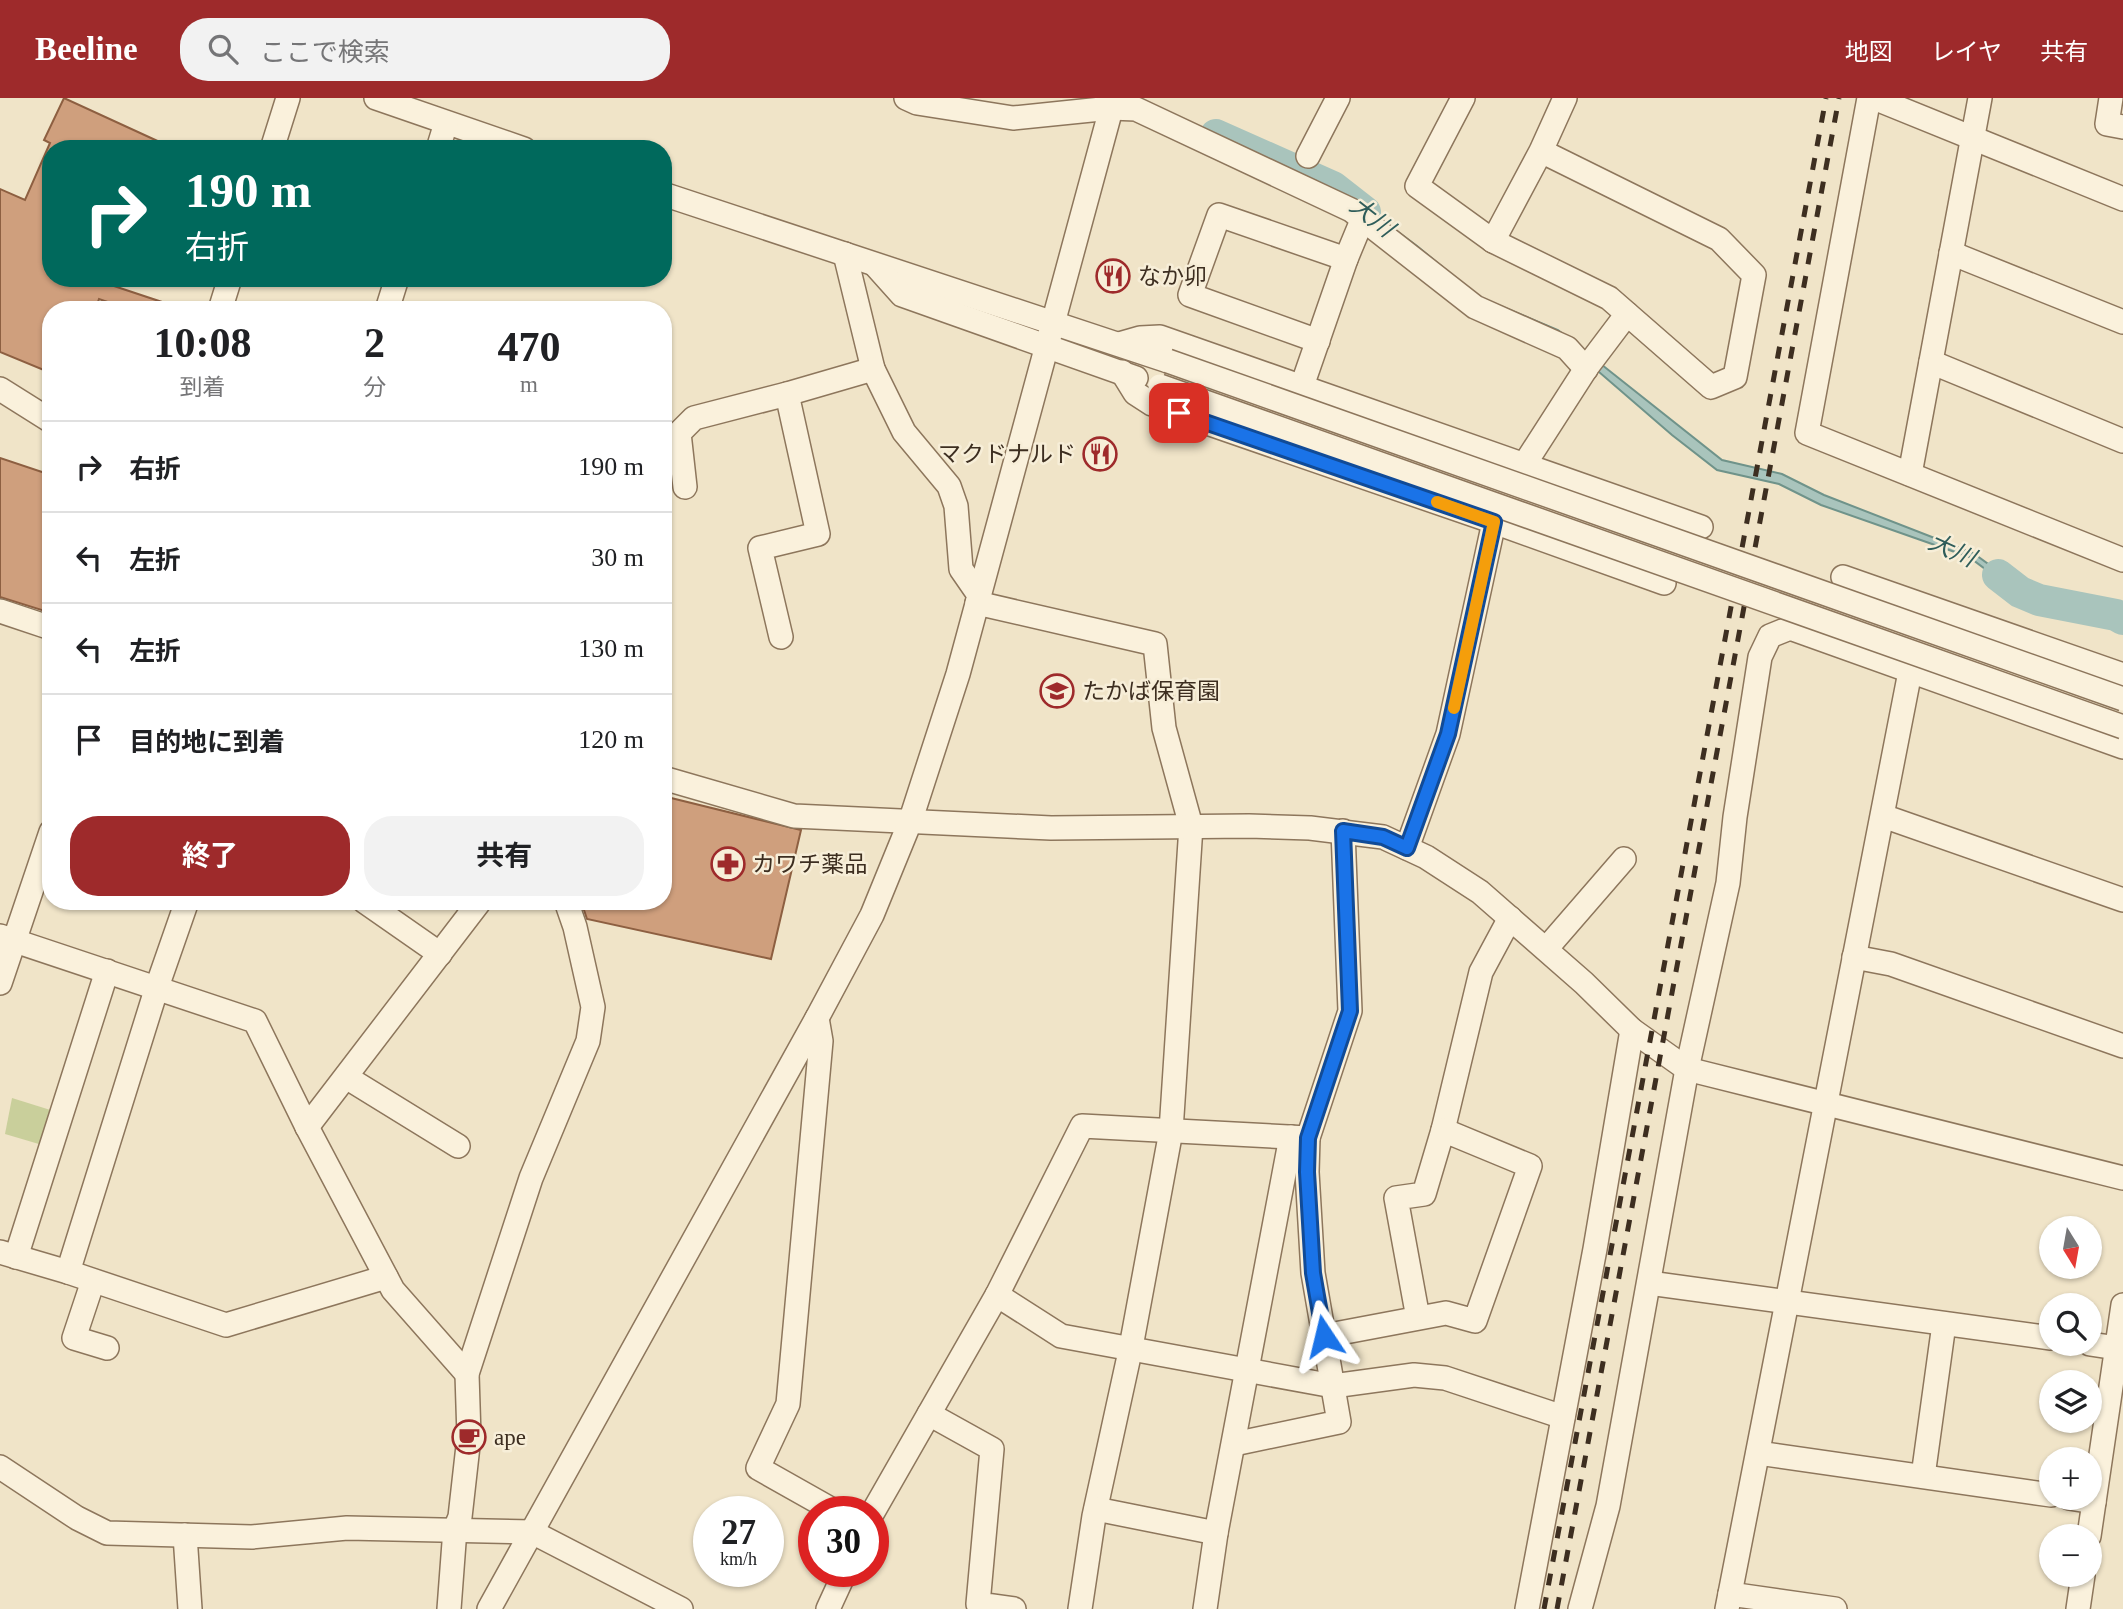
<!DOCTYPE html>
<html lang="ja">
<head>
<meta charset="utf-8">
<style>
	:root { --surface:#fff; --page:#f2f2f2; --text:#202124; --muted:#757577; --line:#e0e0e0; --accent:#9e2a2b }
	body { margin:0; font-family:"Times New Roman","Noto Sans JP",serif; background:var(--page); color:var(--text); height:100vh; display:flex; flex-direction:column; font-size:26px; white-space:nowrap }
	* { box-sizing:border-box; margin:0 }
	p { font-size:23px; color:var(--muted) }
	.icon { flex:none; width:38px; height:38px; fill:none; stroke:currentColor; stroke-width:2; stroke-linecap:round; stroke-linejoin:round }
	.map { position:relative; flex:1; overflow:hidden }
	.side { position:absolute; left:42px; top:203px; width:630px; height:609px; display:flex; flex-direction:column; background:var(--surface); border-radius:28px; box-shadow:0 2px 5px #0004 }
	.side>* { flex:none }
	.top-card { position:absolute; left:42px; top:42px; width:630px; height:147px; border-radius:28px; box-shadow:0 2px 5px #0004; background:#00695c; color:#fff; overflow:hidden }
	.needle { width:46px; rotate:169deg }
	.tools { position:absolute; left:2039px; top:1118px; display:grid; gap:14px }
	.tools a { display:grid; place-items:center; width:63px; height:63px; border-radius:50%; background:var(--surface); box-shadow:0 2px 5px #0004; font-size:35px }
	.speed { position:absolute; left:693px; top:1398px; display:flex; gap:14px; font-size:35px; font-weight:700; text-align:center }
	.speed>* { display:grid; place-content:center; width:91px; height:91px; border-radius:50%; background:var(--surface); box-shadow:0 2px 5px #0004; line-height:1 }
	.speed small { font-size:18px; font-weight:400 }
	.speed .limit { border:10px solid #d22; background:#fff; color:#111 }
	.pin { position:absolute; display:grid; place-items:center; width:60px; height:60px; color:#fff; margin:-30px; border-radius:14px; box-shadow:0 4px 10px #0006 }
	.me { position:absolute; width:77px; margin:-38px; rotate:350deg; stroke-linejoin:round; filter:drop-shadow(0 0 5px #0008) }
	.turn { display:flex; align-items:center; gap:24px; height:147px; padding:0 28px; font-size:32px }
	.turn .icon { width:91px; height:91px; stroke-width:2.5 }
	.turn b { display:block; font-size:49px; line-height:60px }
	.eta { display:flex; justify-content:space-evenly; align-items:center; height:119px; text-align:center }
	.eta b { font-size:42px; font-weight:700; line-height:49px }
	.action { display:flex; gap:14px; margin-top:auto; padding:14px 28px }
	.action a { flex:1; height:80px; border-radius:28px; background:var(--accent); color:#fff; font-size:28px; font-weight:700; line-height:80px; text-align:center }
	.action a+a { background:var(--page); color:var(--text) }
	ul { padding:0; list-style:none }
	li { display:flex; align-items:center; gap:21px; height:91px; padding:0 28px; border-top:2px solid var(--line) }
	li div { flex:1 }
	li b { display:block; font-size:26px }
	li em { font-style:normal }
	header { display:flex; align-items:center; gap:42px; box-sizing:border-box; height:98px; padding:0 35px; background:var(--accent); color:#fff }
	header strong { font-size:33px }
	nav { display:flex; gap:38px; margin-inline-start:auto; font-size:24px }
	.search { width:490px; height:63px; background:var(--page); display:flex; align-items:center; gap:18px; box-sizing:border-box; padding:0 24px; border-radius:28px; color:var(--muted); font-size:26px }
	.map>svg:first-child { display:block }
</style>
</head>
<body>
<header>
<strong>Beeline</strong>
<div class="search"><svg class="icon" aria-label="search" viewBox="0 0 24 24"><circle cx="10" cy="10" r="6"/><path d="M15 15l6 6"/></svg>ここで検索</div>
<nav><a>地図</a><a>レイヤ</a><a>共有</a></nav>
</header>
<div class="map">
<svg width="2123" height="1511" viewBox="0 0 2123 1511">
	<rect width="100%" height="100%" fill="#f0e4c8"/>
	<path fill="#c9cf9b" d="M 12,1000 L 60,1015 L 49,1049 L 5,1036 Z"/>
	<path fill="#a9c4bc" stroke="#6f938a" stroke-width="2" d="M 1334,86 L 1417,148 L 1479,199 L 1558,232 L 1722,362 L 1782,376 L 1824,397 L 1973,455 L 2024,492 L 2035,497 L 2033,502 L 2021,498 L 1969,459 L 1821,407 L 1779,386 L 1717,372 L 1672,337 L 1562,242 L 1477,205 L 1330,91 Z"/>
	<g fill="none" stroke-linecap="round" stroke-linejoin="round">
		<g stroke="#a9c4bc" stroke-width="32">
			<path d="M 1216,37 L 1333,89 L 1365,114"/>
			<path d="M 1998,477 L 2020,494 L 2039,502 L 2116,517 L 2123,521"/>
		</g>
	</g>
	<g fill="#cf9f7d" stroke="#8d5f41" stroke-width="2">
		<path d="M 64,0 L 175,51 L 51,51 L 51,180 L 90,180 L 177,209 L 176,212 L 131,212 L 99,201 L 95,212 L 51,212 L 51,275 L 0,254 L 0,91 L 25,102 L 50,45 L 44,42 Z"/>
		<path d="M 0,360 L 51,377 L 51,515 L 0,499 Z"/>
		<path d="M 663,698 L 801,732 L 771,861 L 587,821 L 581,803 L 663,803 Z"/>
	</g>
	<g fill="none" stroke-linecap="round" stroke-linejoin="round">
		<defs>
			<g id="minor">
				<path d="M 376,0 L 524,51"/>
				<path d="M 906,0 L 917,5 L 1013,20 L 1111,10 L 1136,11 L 1351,112 L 1475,209 L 1567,250 L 1586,271"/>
				<path d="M 1463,0 L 1417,88 L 1493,143"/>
				<path d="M 1869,0 L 1807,335 L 2123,462"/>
				<path d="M 1874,0 L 2123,101"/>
				<path d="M 2111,0 L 2107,26 L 2123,29"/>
				<path d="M 272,51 L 288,0"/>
				<path d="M 438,51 L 446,25"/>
				<path d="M 1541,53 L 1719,141 L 1754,177 L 1735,279 L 1711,289 L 1609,200 L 1493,143 L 1541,53 L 1565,0"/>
				<path d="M 1308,58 L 1338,0"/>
				<path d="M 663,96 L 1168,263"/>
				<path d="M 1951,155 L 2123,224"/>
				<path d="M 845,156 L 873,271 L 904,334 L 949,388 L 956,408 L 961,471 L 979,497"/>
				<path d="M 876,168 L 902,197 L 1136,280"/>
				<path d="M 220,212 L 230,180"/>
				<path d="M 387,212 L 397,180"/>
				<path d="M 1318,243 L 1190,197 L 1219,117 L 1346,161"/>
				<path d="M 1119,246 L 1140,240 L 1160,239 L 1701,429"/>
				<path d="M 1931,264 L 2123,343"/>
				<path d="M 1122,274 L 1135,295 L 1152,306 L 1494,424 L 1448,636 L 1407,750"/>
				<path d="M 1302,288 L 1346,161 L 1363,120"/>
				<path d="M 0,291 L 51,323"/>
				<path d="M 1524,367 L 1587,269 L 1627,216"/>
				<path d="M 1910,376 L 1980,0"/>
				<path d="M 685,389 L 679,335 L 694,320 L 787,296"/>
				<path d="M 1494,424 L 1664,485"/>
				<path d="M 1843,479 L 2123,577"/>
				<path d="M 977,505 L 1155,546 L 1164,630 L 1191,728 L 1171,1033 L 1131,1249 L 1094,1418 L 1080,1511"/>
				<path d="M 0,513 L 51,530"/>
				<path d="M 781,539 L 760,450 L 818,436 L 787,296 L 873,271"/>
				<path d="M 663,680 L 794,718 L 1051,730 L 1249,728 L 1310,730 L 1383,739 L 1426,759 L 1480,794 L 1584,885 L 1632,932 L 1687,971 L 2123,1080"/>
				<path d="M 1883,718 L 2123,802"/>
				<path d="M 364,803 L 440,856"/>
				<path d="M 0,838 L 255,923 L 307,1029 L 393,1192 L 467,1276"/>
				<path d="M 1546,851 L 1624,761"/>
				<path d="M 1854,859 L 1891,866 L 2123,948"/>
				<path d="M 0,885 L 51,734"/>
				<path d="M 817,920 L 821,943 L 788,1306 L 758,1370 L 836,1414"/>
				<path d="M 346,979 L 458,1048"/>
				<path d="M 307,1029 L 480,803"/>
				<path d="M 1443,1032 L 1481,874 L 1510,820"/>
				<path d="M 0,1154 L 68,1174 L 226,1227 L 386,1179"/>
				<path d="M 16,1159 L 107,873"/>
				<path d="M 68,1174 L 157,889 L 187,803"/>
				<path d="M 93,1183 L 74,1240 L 107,1250"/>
				<path d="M 1649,1185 L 2051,1240"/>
				<path d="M 997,1197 L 1082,1028 L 1308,1040 L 1350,913 L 1343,733"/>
				<path d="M 1324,1238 L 1446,1215 L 1475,1223 L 1530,1068 L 1443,1032 L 1424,1096 L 1396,1100 L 1418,1220"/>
				<path d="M 2090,1246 L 2123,1251"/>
				<path d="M 929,1316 L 992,1351 L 978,1506 L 1014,1511"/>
				<path d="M 1234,1346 L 1339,1324 L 1313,1175 L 1307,1074 L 1308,1040"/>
				<path d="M 1758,1355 L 2051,1397"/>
				<path d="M 0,1369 L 77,1420 L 107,1435 L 252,1439 L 347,1430 L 532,1434 L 681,1511"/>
				<path d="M 1923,1378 L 1944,1226"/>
				<path d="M 2069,1400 L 2094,1404"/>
				<path d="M 1096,1411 L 1216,1435"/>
				<path d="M 873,1414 L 997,1197 L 1061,1238 L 1333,1288 L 1414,1277 L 1445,1280 L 1563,1319"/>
				<path d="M 185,1437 L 190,1511"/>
				<path d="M 2089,1438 L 2123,1207"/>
				<path d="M 1730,1496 L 1835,1511"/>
				<path d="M 449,1511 L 455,1431 L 460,1419 L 469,1339 L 467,1276 L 531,1080 L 588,943 L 593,909 L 575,829 L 566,803"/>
				<path d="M 489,1511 L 817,920 L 872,817 L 910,724 L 958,576 L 1114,0"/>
				<path d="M 828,1511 L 845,1474"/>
				<path d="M 1205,1511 L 1216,1435 L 1291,1039"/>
				<path d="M 1527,1511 L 1595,1151 L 1632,932"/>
				<path d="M 1580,1511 L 1608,1408 L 1687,971 L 1728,785 L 1735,719 L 1760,559 L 1770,538 L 1790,530 L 2123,649"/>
				<path d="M 1727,1511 L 1910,574"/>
				<path d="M 2078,1511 L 2083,1477"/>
			</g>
		</defs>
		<use href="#minor" stroke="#8d765c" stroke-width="26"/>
		<use href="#minor" stroke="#faf1dc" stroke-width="23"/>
		<g stroke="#3d2e20" stroke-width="5" stroke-dasharray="12 12" stroke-linecap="butt">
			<path d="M 1544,1511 L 1826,0"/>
			<path d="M 1557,1511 L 1839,0"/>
		</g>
		<defs>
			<g id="minor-bridge">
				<path d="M 1168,263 L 2123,601"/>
				<path d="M 1160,288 L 2123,629"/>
			</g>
		</defs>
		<use href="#minor-bridge" stroke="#8d765c" stroke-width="26" stroke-linecap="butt"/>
		<use href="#minor-bridge" stroke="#faf1dc" stroke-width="23"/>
	</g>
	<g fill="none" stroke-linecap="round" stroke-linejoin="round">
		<defs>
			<path id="route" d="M 1179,315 L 1494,424 L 1448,636 L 1407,750 L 1383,739 L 1343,733 L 1350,913 L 1308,1040 L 1307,1074 L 1313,1175 L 1324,1238"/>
		</defs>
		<use href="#route" stroke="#114b97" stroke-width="18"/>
		<use href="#route" stroke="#1a73e8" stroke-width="12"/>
		<path stroke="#f59e0b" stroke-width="12" d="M 1437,404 L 1494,424 L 1454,610"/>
	</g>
	<defs>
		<symbol id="restaurant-ring" viewBox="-11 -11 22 22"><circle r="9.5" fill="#f7eed8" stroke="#9e2a2b" stroke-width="1.5"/><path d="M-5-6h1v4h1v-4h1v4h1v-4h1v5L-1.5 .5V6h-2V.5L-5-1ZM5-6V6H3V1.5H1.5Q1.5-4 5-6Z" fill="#9e2a2b"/></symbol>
		<symbol id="school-ring" viewBox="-11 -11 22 22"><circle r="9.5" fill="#f7eed8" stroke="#9e2a2b" stroke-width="1.5"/><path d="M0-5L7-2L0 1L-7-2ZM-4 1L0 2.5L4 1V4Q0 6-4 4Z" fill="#9e2a2b"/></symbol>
		<symbol id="pharmacy-ring" viewBox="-11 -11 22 22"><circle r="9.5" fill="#f7eed8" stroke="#9e2a2b" stroke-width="1.5"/><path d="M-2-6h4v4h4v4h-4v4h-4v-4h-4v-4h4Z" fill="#9e2a2b"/></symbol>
		<symbol id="cafe-ring" viewBox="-11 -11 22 22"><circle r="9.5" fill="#f7eed8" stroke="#9e2a2b" stroke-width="1.5"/><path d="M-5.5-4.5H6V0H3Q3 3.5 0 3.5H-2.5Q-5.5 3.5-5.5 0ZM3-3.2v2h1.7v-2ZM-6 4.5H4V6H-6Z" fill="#9e2a2b"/></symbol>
	</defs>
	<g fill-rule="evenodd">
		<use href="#restaurant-ring" x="1094" y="159" width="38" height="38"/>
		<use href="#restaurant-ring" x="1081" y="337" width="38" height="38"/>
		<use href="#school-ring" x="1038" y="574" width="38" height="38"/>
		<use href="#pharmacy-ring" x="709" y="747" width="38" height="38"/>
		<use href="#cafe-ring" x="450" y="1320" width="38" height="38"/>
	</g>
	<g text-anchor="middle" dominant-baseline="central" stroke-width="5" stroke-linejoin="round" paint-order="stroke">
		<g font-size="23" fill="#3d2e20" stroke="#f7eed8" text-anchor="start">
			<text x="1138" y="178">なか卯</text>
			<text x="1076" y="356" text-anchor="end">マクドナルド</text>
			<text x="1082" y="593">たかば保育園</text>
			<text x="752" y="766">カワチ薬品</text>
			<text x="494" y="1339">ape</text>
		</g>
		<g font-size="24" font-style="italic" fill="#2f5d5a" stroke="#f7eed8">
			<text transform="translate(1372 119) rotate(38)">大川</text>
			<text transform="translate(1952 452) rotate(24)">大川</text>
		</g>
	</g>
</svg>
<div class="tools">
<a><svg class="needle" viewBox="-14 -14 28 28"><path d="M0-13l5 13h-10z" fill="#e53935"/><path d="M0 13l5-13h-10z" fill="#757577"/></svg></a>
<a><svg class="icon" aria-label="search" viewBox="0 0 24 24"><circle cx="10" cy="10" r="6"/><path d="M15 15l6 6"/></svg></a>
<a><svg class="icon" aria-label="layers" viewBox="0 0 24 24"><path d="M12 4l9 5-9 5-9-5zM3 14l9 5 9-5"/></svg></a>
<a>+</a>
<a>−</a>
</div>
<div class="speed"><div>27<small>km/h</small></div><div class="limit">30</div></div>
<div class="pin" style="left:1179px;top:315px;background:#d93025"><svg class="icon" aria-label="arrive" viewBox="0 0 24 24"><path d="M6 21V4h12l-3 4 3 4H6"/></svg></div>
<svg class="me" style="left:1324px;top:1238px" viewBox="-20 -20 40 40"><path d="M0-17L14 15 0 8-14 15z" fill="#1a73e8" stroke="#fff" stroke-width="4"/></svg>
<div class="top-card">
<div class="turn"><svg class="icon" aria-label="right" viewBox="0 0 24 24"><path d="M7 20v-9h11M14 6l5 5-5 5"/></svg><div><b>190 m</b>右折</div></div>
</div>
<section class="side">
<div class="eta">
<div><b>10:08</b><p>到着</p></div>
<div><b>2</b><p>分</p></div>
<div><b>470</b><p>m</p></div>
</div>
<ul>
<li><svg class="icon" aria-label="right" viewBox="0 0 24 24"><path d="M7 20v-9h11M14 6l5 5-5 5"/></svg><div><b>右折</b></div><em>190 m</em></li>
<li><svg class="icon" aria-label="left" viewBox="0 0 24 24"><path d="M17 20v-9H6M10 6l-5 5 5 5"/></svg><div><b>左折</b></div><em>30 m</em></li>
<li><svg class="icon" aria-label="left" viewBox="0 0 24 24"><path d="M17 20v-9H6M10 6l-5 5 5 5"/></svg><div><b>左折</b></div><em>130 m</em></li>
<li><svg class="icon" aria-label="arrive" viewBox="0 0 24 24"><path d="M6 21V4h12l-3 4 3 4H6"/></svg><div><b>目的地に到着</b></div><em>120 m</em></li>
</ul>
<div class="action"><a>終了</a><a>共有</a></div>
</section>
</div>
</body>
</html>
